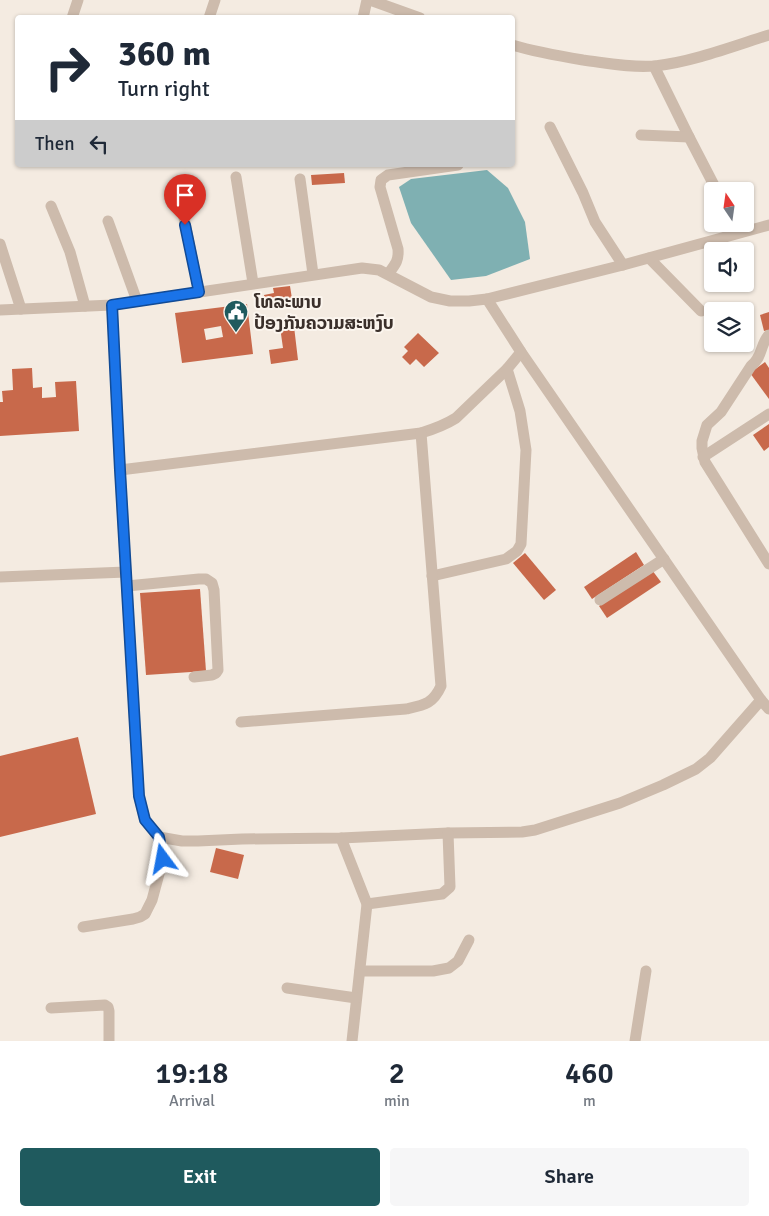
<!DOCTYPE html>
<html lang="en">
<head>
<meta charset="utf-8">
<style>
	:root { --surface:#fff; --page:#f6f6f7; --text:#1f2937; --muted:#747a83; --accent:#1f5a5e }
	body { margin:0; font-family:Signika,"Noto Sans Lao",sans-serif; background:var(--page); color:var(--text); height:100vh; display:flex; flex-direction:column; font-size:19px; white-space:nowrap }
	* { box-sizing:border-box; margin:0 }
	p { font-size:16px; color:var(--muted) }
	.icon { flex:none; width:28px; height:28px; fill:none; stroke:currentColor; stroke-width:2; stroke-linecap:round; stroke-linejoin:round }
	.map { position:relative; height:1041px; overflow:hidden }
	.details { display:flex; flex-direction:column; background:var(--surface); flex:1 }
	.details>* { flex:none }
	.banner { position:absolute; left:15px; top:15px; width:500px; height:152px; border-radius:5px; box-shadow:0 1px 4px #0004; background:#fff; color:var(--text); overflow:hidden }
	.needle { width:32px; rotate:347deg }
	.tools { position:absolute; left:704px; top:182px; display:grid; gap:10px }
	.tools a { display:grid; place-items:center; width:50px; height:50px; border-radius:5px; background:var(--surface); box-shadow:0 1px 4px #0004; font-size:25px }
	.pin { position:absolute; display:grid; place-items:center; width:42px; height:42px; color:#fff; margin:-51px -21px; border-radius:50% 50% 50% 0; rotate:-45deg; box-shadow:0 0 5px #0007 }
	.pin .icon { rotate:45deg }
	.me { position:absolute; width:55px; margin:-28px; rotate:347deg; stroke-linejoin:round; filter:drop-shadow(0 0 4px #0008) }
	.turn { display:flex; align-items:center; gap:18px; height:105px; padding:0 20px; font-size:22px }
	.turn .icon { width:65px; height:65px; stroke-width:2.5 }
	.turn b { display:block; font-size:35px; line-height:42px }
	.then { display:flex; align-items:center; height:48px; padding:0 20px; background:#0003; gap:10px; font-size:19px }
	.eta { display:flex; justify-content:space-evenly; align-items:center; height:85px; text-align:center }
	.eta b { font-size:30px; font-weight:600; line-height:35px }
	.action { display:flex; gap:10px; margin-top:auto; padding:10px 20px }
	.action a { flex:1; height:58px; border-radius:5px; background:var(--accent); color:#fff; font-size:20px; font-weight:600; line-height:58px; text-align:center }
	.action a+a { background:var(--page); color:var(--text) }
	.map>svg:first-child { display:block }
</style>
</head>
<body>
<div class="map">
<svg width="769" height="1041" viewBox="0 0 769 1041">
	<rect width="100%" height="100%" fill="#f4ebe1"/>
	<path fill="#7fb0b2" d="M 487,170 L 508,188 L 525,222 L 530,259 L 486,276 L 451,280 L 411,223 L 399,187 L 411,179 Z"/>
	<g fill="#c8694b" fill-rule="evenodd">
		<path d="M 344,173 L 345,183 L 312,185 L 311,175 Z"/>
		<path d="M 290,286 L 293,305 L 266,309 L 264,295 L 274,293 L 273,288 Z"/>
		<path d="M 247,304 L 253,354 L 182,363 L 175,313 ZM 221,326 L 223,337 L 206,340 L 204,329 Z"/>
		<path d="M 769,312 L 769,330 L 764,331 L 760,315 Z"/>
		<path d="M 293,318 L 298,360 L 271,364 L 269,350 L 283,348 L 279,320 Z"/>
		<path d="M 418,333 L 439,353 L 424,367 L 416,359 L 410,365 L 402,357 L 408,351 L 404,347 Z"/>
		<path d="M 765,362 L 769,368 L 769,399 L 750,373 Z"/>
		<path d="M 32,368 L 33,388 L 42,387 L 42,398 L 56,397 L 55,382 L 76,381 L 79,431 L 0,436 L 0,402 L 3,402 L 2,391 L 13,390 L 12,369 Z"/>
		<path d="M 769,424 L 769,447 L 764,451 L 753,435 Z"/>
		<path d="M 636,552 L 644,565 L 592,599 L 584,587 Z"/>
		<path d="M 525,553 L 556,590 L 544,600 L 513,563 Z"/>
		<path d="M 652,570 L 661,582 L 607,618 L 599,606 Z"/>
		<path d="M 200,589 L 206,671 L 146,675 L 140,593 Z"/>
		<path d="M 78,737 L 96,814 L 0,837 L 0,756 Z"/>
		<path d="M 216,848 L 244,855 L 238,879 L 210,872 Z"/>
	</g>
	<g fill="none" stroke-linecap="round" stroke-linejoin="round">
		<g stroke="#cdbbac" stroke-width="11">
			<path d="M 370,0 L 420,18"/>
			<path d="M 72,18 L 78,0"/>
			<path d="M 209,18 L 215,0"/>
			<path d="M 363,18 L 367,0"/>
			<path d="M 512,45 C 536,52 559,56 583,60 C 607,63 631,68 655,66 C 692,62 734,46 769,35"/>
			<path d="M 654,66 L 688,135 L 717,191"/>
			<path d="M 550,127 L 583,193 L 595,222 L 623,265"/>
			<path d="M 641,135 L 689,137"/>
			<path d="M 236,177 L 253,283"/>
			<path d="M 300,179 L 313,274"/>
			<path d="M 51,206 L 70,252 L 85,306"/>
			<path d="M 183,213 L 199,292"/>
			<path d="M 108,221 L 137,301"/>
			<path d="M 0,244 L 21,309"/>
			<path d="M 649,258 L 701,311"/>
			<path d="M 388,274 C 395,265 399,261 398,249 L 380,187 L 381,180 L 388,175 L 458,165"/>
			<path d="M 487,299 L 521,352 L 761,700 L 769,709"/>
			<path d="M 112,305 L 120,470 L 139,796 L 145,820 L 159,837 L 182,841 L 198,841 L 242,839 L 341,838 L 448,833 L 522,832 L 535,830 L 620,803 L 663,785 L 696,769 L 710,758 L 761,700"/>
			<path d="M 0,310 L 112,305 L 362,268 L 379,270 L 431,297 L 450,301 L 469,301 L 487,299 L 623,265 L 769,225"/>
			<path d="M 769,335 C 760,344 763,357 751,366 L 721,412 L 707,425 L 702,441 L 702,448 L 705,462 L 769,564"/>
			<path d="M 703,457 L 769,414"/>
			<path d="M 120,470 L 421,433 C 434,429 445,425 456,418 L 507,369 L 521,352"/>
			<path d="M 432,576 L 506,559 L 517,551 L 521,544 L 526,450 L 520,411 L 507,369"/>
			<path d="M 0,577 L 126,572"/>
			<path d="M 127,586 L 199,579 L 206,579 L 212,583 L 214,590 L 218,670 L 216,673 L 212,675 L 194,677"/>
			<path d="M 600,600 L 664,559"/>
			<path d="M 241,722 L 406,709 C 424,705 433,704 441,686 L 421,433"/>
			<path d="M 341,838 L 367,904 L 352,1041"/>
			<path d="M 367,904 L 442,894 L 450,887 L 448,833"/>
			<path d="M 83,927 L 133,919 L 140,917 L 145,914 L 152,900 L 163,859 L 159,837"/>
			<path d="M 360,971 L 433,971 L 449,968 L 458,961 L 469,940"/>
			<path d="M 287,988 L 356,998"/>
			<path d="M 51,1008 L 105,1005 L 108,1007 L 109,1011 L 109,1041"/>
			<path d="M 635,1041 L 646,971"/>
		</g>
	</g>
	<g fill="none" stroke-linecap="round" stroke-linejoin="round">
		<defs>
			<path id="route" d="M 163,859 L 159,837 L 145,820 L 139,796 L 120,470 L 112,305 L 199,292 L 185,225"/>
		</defs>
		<use href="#route" stroke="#114b97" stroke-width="12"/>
		<use href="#route" stroke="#1a73e8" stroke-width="9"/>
	</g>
	<defs>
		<symbol id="civic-pin" viewBox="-11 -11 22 30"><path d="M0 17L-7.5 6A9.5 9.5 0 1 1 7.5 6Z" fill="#1f5a5e" stroke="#fbf5ee"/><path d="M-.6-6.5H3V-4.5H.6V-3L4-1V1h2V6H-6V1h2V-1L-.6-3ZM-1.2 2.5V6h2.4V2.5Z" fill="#fff"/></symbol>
	</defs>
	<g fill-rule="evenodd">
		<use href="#civic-pin" x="222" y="298" width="28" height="38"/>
	</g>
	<g text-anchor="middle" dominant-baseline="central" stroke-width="4" stroke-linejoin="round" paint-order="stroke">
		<g font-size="18" font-weight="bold" fill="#3b302b" stroke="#fbf5ee" text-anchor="start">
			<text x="254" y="302">ໂທລະພາບ<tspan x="254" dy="21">ປ້ອງກັນຄວາມສະຫງົບ</tspan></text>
		</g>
	</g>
</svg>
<div class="tools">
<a><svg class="needle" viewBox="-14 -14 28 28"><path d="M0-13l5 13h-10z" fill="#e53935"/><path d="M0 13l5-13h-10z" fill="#747a83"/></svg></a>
<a><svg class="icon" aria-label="sound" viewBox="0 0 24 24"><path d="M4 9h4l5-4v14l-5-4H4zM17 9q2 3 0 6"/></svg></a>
<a><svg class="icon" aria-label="layers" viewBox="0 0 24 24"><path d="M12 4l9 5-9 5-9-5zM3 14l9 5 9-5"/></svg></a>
</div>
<div class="pin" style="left:185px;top:225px;background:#d93025"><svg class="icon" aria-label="arrive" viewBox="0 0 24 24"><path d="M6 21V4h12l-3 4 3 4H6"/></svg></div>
<svg class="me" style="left:163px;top:859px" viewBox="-20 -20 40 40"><path d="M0-17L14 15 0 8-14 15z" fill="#1a73e8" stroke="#fff" stroke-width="4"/></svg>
<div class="banner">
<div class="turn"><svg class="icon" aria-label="right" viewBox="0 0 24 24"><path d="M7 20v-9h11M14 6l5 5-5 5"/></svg><div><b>360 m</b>Turn right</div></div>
<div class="then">Then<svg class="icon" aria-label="left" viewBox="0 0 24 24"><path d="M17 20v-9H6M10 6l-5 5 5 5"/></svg></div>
</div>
</div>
<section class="details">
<div class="eta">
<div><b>19:18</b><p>Arrival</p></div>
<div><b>2</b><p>min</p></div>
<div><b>460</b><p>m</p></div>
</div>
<div class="action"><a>Exit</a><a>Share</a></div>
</section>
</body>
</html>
